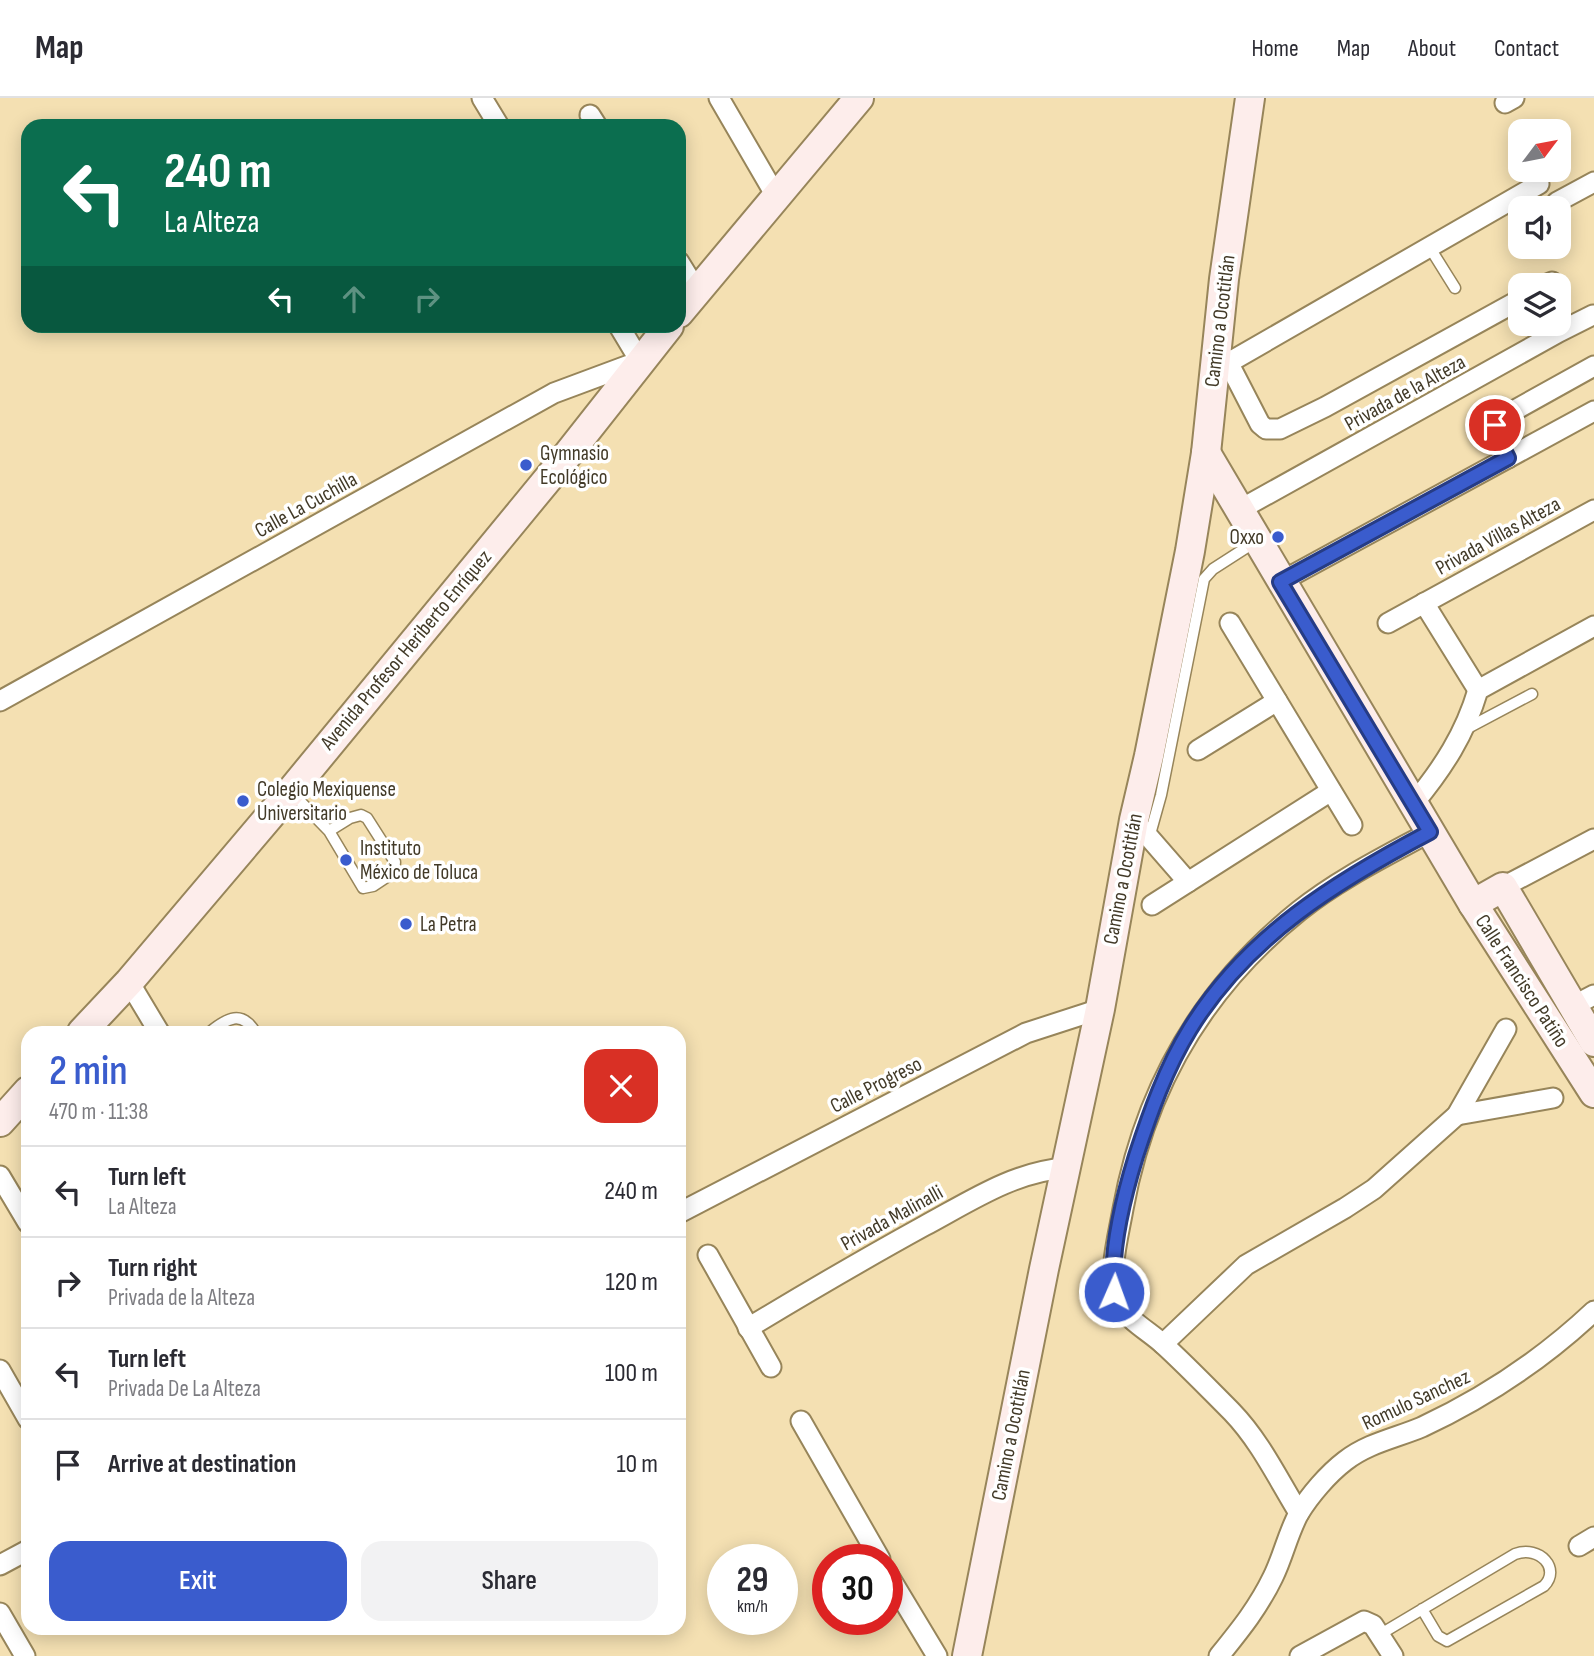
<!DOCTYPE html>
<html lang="en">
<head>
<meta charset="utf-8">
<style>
	:root { --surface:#fff; --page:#f2f2f3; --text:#2b2b33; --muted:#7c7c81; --line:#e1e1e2; --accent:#3a5ccd }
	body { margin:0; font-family:"Sofia Sans Condensed",sans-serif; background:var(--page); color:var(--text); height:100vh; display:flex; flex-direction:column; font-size:26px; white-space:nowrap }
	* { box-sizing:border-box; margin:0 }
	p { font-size:23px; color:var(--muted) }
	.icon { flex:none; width:38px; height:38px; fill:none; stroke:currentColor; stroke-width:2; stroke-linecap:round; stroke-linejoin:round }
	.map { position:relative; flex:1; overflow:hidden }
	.details { position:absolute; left:21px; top:928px; width:665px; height:609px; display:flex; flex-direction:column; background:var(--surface); border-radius:21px; box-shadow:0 4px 18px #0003 }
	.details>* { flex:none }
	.banner { position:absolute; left:21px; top:21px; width:665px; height:214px; border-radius:21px; box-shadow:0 4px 18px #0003; background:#0b6e4f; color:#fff; overflow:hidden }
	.needle { width:46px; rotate:58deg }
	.buttons { position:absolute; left:1508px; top:21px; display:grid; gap:14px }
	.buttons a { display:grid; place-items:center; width:63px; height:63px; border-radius:14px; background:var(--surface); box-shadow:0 4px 18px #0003; font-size:35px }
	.speed { position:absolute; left:707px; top:1446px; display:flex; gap:14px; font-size:35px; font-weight:700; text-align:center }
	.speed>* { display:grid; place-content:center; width:91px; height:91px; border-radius:50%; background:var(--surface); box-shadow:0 4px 18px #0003; line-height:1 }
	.speed small { font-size:18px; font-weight:400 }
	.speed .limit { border:10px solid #d22; background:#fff; color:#111 }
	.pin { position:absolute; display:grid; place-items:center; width:60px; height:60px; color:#fff; margin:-30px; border:4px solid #fff; border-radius:50%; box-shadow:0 2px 7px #0007 }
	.me { position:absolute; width:77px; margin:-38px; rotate:2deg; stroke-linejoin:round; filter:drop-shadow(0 0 5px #0008) }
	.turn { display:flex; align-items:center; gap:24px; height:147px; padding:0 28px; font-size:32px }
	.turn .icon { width:91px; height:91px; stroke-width:2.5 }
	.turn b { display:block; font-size:49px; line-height:60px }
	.lanes { display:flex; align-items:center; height:66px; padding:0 28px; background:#0003; justify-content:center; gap:35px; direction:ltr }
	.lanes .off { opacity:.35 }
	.round { display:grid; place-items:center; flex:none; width:74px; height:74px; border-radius:21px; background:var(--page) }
	.headline { display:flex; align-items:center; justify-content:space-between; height:119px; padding:0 28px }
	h1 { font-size:42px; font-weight:600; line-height:52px; color:var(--accent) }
	.button { display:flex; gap:14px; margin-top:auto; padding:14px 28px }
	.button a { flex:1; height:80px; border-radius:21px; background:var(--accent); color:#fff; font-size:28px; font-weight:600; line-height:80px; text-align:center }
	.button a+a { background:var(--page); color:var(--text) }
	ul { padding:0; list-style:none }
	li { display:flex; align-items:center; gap:21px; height:91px; padding:0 28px; border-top:2px solid var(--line) }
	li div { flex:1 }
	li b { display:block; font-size:26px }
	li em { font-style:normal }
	header { display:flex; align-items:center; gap:42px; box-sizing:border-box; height:98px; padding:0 35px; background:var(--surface); border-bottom:2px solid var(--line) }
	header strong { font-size:33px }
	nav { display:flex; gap:38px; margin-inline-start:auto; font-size:24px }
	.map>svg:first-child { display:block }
</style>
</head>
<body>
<header>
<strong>Map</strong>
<nav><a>Home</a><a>Map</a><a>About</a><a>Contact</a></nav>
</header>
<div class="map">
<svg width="1594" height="1558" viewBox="0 0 1594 1558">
	<rect width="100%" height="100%" fill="#f4e0b2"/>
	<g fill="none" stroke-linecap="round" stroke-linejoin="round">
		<defs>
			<g id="lane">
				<path d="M 1430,150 L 1455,190"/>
				<path d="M 1464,632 L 1532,596"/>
				<path d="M 293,696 L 329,733 L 363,790 L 373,788 L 394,774 L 395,764 L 367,720 L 361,717 L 350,720 L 329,733"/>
				<path d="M 1149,740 L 1161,697 L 1204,481 L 1213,471 L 1255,444"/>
				<path d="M 210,934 C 227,920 242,912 255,934"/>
				<path d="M 1379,1537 L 1515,1456 C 1540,1447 1561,1471 1544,1488 L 1447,1543 L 1438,1538 L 1422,1511"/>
			</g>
			<g id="street">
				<path d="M 482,0 L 499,28"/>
				<path d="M 719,0 L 776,98"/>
				<path d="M 1505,5 L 1514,0"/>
				<path d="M 590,17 L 597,28"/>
				<path d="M 1557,104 L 1594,84"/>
				<path d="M 679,164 L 697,193"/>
				<path d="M 1545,187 L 1552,184"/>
				<path d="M 1228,264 L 1260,326 L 1266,331 L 1280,331 L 1325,309 L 1521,201"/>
				<path d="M 1214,266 L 1235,261 L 1539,86"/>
				<path d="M 1508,360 L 1495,335 L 1497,322 L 1594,268"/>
				<path d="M 1239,412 L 1559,234 L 1593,217"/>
				<path d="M 1280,484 L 1594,313"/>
				<path d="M 1424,505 L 1478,592"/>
				<path d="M 1230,525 L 1352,727"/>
				<path d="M 1388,525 L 1594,412"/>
				<path d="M 0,603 L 554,295 L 640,263 L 619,228"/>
				<path d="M 1198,652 L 1277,603"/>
				<path d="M 1414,705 C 1443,670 1465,636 1478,592 L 1594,528"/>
				<path d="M 1134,722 L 1188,784"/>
				<path d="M 1503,789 L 1594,741"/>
				<path d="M 1152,807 L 1331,693"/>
				<path d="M 129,884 L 159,934"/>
				<path d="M 1573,908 L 1594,897"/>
				<path d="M 1457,1017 L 1553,1000"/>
				<path d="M 0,1078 L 28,1125"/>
				<path d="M 679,1115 L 1026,935 L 1100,911"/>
				<path d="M 708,1157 L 771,1269"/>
				<path d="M 748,1230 C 806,1195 864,1161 924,1128 C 969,1104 1013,1074 1065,1070"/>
				<path d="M 1163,1246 L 1246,1167 L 1345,1110 L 1374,1091 L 1457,1017 L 1506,931"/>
				<path d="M 0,1272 L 28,1321"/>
				<path d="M 801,1323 L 880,1461"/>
				<path d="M 1299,1415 C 1278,1381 1260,1343 1232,1314 C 1210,1292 1188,1269 1164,1247 C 1149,1233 1128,1223 1118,1204 C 1106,1182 1119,1135 1123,1111 C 1145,990 1203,890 1299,813 C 1339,781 1386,758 1430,734"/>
				<path d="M 1579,1448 L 1594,1439"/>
				<path d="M 0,1467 L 28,1452"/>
				<path d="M 887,1475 L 937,1558"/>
				<path d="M 0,1515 L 25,1558"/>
				<path d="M 1219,1558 C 1240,1532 1258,1510 1273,1479 C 1283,1459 1288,1435 1299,1415 C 1310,1397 1328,1376 1345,1363 C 1368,1345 1396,1340 1422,1329 C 1486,1299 1543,1261 1594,1213"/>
				<path d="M 1300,1558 L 1364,1523 L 1373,1527 L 1393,1558"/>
			</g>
			<g id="secondary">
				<path d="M 679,215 L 859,0"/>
				<path d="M 1206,355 L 1473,806 L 1594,995"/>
				<path d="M 1473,806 L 1503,789 L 1594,944"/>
				<path d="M 82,934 L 129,884 L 291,693 L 561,365 L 669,228"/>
				<path d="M 0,1024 L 28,993"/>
				<path d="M 967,1558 L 1044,1171 L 1100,911 L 1134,722 L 1149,658 L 1190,453 L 1206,355 L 1224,181 L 1250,0"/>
			</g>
		</defs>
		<use href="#lane" stroke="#97855a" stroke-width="13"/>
		<use href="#street" stroke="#97855a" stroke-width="23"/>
		<use href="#secondary" stroke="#97855a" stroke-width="32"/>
		<use href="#lane" stroke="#fff" stroke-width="10"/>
		<use href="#street" stroke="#fff" stroke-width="19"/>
		<use href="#secondary" stroke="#fdedeb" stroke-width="28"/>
	</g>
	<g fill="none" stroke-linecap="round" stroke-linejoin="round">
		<defs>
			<path id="route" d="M 1114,1194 C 1110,1153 1124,1097 1136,1058 C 1150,1015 1166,970 1190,931 C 1247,838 1337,783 1430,734 L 1280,484 L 1508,360 L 1495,335 L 1495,327"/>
		</defs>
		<use href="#route" stroke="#263c85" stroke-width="18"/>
		<use href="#route" stroke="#3a5ccd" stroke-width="12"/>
	</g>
	<g fill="#3a5ccd" stroke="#fff" stroke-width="2.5">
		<circle cx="526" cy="367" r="7"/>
		<circle cx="1278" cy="439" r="7"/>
		<circle cx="243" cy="703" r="7"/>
		<circle cx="346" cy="762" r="7"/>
		<circle cx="406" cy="826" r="7"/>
	</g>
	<g text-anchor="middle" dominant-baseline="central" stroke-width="7" stroke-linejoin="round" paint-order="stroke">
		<g font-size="21" fill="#423a28" stroke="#fff">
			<text transform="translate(1220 223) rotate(-83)">Camino a Ocotitlán</text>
			<text transform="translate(1405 295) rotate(-29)">Privada de la Alteza</text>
			<text transform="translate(306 407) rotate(-29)">Calle La Cuchilla</text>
			<text transform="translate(1498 438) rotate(-29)">Privada Villas Alteza</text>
			<text transform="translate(406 552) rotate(-50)">Avenida Profesor Heriberto Enríquez</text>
			<text transform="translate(1123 781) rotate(-79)">Camino a Ocotitlán</text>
			<text transform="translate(1522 883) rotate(57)">Calle Francisco Patiño</text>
			<text transform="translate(876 987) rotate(-27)">Calle Progreso</text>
			<text transform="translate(892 1120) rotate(-29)">Privada Malinalli</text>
			<text transform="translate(1416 1302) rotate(-25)">Romulo Sanchez</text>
			<text transform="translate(1011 1337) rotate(-79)">Camino a Ocotitlán</text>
		</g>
		<g font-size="21" fill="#423a28" stroke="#fff" text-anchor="start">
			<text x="540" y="355">Gymnasio<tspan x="540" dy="24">Ecológico</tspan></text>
			<text x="1264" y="439" text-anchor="end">Oxxo</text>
			<text x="257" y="691">Colegio Mexiquense<tspan x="257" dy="24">Universitario</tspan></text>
			<text x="360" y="750">Instituto<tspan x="360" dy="24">México de Toluca</tspan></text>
			<text x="420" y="826">La Petra</text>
		</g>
	</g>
</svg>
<div class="buttons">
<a><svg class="needle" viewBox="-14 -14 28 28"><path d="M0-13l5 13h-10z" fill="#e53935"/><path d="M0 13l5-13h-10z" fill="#7c7c81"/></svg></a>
<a><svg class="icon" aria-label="sound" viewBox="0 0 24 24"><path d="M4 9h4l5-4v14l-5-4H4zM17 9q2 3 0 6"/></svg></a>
<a><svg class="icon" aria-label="layers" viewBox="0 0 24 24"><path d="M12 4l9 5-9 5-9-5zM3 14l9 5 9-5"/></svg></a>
</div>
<div class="speed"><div>29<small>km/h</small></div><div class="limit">30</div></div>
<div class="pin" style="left:1495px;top:327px;background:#d93025"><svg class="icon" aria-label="arrive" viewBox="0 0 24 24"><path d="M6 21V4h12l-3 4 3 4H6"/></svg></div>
<svg class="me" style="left:1114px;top:1194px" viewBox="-20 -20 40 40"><circle r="17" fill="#3a5ccd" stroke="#fff" stroke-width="3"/><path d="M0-11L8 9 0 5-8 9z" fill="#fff"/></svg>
<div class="banner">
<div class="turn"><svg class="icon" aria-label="left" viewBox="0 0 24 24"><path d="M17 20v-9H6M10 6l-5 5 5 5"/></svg><div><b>240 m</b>La Alteza</div></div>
<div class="lanes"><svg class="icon" aria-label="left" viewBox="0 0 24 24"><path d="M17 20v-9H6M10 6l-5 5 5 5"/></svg><svg class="icon off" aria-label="ahead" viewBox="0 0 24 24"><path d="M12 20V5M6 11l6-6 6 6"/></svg><svg class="icon off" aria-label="right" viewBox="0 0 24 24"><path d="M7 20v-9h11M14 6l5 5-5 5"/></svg></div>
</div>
<section class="details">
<div class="headline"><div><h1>2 min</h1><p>470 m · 11:38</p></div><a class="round" style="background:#d93025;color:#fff"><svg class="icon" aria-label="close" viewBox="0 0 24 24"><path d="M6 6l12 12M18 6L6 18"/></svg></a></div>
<ul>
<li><svg class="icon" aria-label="left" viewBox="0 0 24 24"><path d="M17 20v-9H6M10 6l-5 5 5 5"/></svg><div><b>Turn left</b><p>La Alteza</p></div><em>240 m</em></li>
<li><svg class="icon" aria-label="right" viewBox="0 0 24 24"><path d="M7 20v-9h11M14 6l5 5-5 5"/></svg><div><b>Turn right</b><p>Privada de la Alteza</p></div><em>120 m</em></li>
<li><svg class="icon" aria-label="left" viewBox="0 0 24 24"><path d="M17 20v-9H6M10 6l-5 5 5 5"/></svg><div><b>Turn left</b><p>Privada De La Alteza</p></div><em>100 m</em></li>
<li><svg class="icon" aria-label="arrive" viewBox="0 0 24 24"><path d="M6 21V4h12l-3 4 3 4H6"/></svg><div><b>Arrive at destination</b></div><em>10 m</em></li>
</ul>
<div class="button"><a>Exit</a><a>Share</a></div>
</section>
</div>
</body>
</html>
